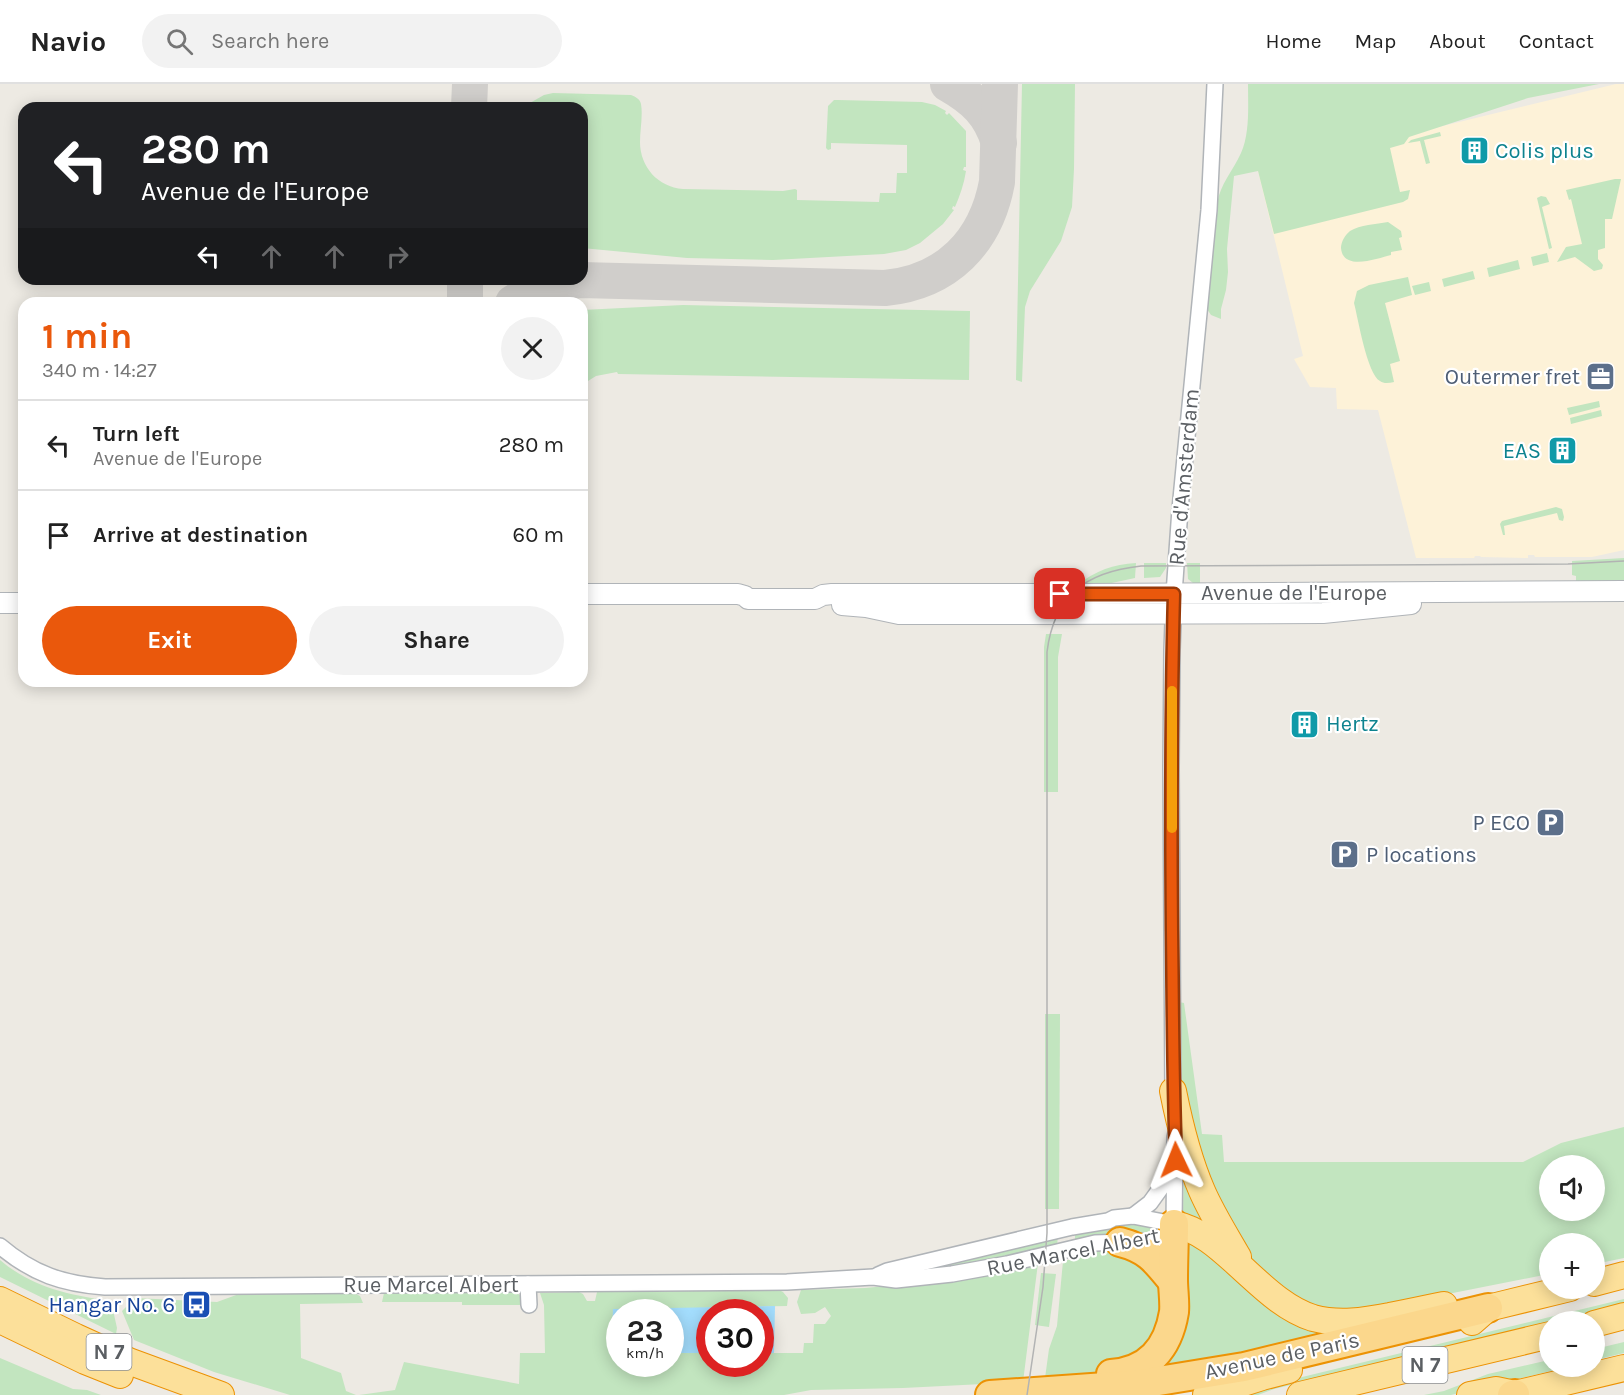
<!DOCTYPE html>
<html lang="en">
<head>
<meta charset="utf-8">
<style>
	:root { --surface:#fff; --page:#f2f2f2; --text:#222; --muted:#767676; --line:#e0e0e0; --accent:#ea580c }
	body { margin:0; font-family:Karla,sans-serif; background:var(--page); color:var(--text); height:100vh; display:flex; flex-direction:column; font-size:22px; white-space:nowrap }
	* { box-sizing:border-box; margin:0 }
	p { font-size:20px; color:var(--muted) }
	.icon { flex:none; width:33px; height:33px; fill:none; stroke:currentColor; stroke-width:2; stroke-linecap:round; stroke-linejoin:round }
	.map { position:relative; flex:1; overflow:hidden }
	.sheet { position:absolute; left:18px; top:213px; width:570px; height:390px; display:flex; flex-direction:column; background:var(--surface); border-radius:18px; box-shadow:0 3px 15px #0003 }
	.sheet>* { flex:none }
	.top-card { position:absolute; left:18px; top:18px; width:570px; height:183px; border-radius:18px; box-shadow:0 3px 15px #0003; background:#202124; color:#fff; overflow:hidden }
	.controls { position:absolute; left:1539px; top:1071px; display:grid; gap:12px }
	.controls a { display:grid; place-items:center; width:66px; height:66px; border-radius:50%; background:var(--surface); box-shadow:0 3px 15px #0003; font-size:30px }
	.speed { position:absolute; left:606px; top:1215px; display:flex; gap:12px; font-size:30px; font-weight:700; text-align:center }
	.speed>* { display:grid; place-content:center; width:78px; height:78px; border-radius:50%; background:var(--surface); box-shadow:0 3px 15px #0003; line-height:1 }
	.speed small { font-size:15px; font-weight:400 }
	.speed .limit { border:9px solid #d22; background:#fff; color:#111 }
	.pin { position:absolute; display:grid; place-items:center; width:51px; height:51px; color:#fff; margin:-26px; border-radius:12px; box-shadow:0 3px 9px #0006 }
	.me { position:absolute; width:66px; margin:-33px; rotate:358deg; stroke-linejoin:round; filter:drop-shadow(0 0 4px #0008) }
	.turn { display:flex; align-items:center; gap:21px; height:126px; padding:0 24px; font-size:27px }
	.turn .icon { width:78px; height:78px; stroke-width:2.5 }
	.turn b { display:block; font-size:42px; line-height:51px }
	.lanes { display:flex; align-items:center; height:57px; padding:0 24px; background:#0003; justify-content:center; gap:30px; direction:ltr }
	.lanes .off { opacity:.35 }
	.round { display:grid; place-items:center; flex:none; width:63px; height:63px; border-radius:32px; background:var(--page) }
	.head { display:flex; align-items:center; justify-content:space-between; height:102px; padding:0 24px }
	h1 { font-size:36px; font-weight:700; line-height:45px; color:var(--accent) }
	.button { display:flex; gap:12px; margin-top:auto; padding:12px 24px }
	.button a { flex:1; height:69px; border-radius:36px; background:var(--accent); color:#fff; font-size:24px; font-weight:700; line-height:69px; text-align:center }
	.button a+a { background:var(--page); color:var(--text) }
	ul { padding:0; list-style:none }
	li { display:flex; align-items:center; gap:18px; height:90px; padding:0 24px; border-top:2px solid var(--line) }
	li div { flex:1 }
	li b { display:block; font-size:22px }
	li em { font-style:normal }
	header { display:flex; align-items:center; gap:36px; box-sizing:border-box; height:84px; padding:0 30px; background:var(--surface); border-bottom:2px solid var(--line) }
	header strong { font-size:28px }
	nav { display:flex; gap:33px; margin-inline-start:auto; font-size:21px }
	.search { width:420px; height:54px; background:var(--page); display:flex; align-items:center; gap:15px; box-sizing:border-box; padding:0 21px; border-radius:33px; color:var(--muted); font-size:22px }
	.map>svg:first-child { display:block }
</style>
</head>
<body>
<header>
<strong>Navio</strong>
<div class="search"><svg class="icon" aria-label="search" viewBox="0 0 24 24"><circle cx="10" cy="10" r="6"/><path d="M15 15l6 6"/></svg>Search here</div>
<nav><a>Home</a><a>Map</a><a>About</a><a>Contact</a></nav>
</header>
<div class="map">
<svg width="1624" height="1311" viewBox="0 0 1624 1311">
	<rect width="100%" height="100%" fill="#edeae3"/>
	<path fill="#fdf2d8" d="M 1616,0 L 1624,0 L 1624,466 L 1592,473 L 1535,473 L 1534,471 L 1528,471 L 1528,474 L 1481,473 L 1480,472 L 1475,472 L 1474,474 L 1416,474 L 1378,326 L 1337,325 L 1336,304 L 1310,303 L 1294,275 L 1303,272 L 1258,87 Z"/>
	<g fill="#c2e5bf" fill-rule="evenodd">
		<path d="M 1022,0 L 1075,0 L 1074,85 L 1072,123 L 1061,157 L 1030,207 L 1025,223 L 1022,298 L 1016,296 Z"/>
		<path d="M 1248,0 L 1599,0 L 1528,14 L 1409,53 L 1404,60 L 1390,64 L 1400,108 L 1410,106 L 1408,115 L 1403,118 L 1274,150 L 1258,87 L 1234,92 L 1227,165 L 1228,188 L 1226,206 L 1221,225 L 1221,235 L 1211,231 L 1207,225 L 1217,120 C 1220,100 1233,87 1241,69 C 1250,49 1248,22 1248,0 Z"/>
		<path d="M 553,9 L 631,11 C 636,13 640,15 641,20 C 643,32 640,46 640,58 C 640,83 658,103 683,105 L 783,107 L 795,105 L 797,106 L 797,116 L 879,118 L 880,109 L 896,109 L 897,89 L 907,89 L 907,61 L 831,59 L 831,65 L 828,66 L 826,64 L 828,22 L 834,16 L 838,16 L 922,18 L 935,21 L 946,27 L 945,29 L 947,31 L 949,29 L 966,47 L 966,83 L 964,83 L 963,86 L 966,87 C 964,100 960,111 955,123 L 953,122 L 952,125 L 954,126 L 943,140 L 920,159 L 906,166 L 884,170 L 773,176 L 687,174 L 582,164 L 582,24 L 521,24 L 544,11 Z"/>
		<path d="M 1440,48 L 1441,52 L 1424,56 L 1430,79 L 1426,80 L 1420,57 L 1408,59 L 1411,56 Z"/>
		<path d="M 1615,95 L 1621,95 L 1612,135 L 1605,135 L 1605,164 L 1598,166 L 1598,175 L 1603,181 L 1602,185 L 1594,187 L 1575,173 L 1557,178 L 1566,163 L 1582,160 L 1571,115 L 1569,116 L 1566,106 Z"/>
		<path d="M 1541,112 L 1546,113 L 1550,120 L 1542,123 L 1552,164 L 1549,165 L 1537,114 Z"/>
		<path d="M 1388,138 L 1401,147 L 1402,153 L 1399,154 L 1402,166 L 1391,168 L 1391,171 C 1378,174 1343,188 1341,164 C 1341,158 1345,151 1350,147 C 1360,141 1376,140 1388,138 Z"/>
		<path d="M 1547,169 L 1549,178 L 1533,182 L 1531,173 Z"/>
		<path d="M 1518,176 L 1520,185 L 1489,193 L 1487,184 Z"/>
		<path d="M 1473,187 L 1475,195 L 1444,203 L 1442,195 Z"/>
		<path d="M 1408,193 L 1412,211 L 1385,219 L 1400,277 L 1390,280 L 1394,298 C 1389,299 1384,300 1380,297 C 1367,290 1358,234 1354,219 L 1357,207 L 1369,201 Z"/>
		<path d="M 1429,198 L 1431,207 L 1415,211 L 1412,202 Z"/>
		<path d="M 683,221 L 970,227 L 969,296 L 618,290 L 617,288 L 596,292 L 588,297 L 586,392 L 582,390 L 582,226 Z"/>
		<path d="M 1599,317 L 1600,323 L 1569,331 L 1567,324 Z"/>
		<path d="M 1601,326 L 1602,332 L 1571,340 L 1570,334 Z"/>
		<path d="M 1556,423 L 1562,425 L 1564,433 L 1563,437 L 1559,436 L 1557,429 L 1504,442 L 1505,451 L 1503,451 L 1500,440 L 1502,437 Z"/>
		<path d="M 1624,474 L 1624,502 L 1576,502 L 1576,492 L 1572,491 L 1572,477 Z"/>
		<path d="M 1136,479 L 1135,494 L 1107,500 L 1078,500 C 1096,487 1113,480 1136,479 Z"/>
		<path d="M 1144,479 L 1166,479 L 1166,484 L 1160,493 L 1144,494 Z"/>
		<path d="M 1187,479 L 1200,479 L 1200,500 L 1193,499 L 1188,495 Z"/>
		<path d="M 1046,550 L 1062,550 L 1058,573 L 1058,708 L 1044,708 L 1044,563 Z"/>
		<path d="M 1179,918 L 1184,919 L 1202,1050 L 1222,1051 L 1224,1078 L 1523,1078 L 1561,1059 L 1624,1043 L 1624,1174 L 1595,1180 L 1594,1160 L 1550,1160 L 1549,1190 L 1352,1229 L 1320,1226 L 1273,1199 L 1231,1152 L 1185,1033 L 1181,981 ZM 1550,1082 L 1594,1082 L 1594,1126 L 1550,1126 Z"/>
		<path d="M 1045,930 L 1060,930 L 1059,1125 L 1045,1125 Z"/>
		<path d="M 1184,1079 L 1219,1149 L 1186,1131 L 1183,1127 Z"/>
		<path d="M 1128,1139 L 1160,1143 L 1162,1148 L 1075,1160 L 1075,1147 Z"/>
		<path d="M 1058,1150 L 1057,1163 L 972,1182 L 908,1187 Z"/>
		<path d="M 1181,1152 L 1346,1244 L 1202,1284 L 1152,1281 Z"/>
		<path d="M 1118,1162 L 1165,1197 L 1158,1262 L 1099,1288 L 1045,1294 L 1049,1265 L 1057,1242 L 1063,1177 L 1078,1174 L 1077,1167 Z"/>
		<path d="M 0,1176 C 33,1204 70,1211 111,1217 L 117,1244 L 116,1250 L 0,1193 Z"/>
		<path d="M 1038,1179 L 1023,1298 L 903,1304 L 811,1306 L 784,1311 L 359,1311 L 395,1306 L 404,1278 L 519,1300 L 520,1269 L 545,1269 L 544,1221 L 540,1209 L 579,1208 L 583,1210 L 587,1217 L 595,1217 L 597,1208 L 779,1206 L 783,1208 L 788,1214 L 787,1222 L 613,1226 L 612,1270 L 619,1270 L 620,1280 L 670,1280 L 671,1269 L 709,1269 L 710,1280 L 760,1280 L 761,1269 L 803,1269 L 804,1259 L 813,1259 L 814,1240 L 825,1240 L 831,1232 L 825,1223 L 815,1229 L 801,1230 L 797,1218 L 801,1206 L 865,1204 L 949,1196 Z"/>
		<path d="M 1041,1189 L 1056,1190 L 1049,1243 L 1035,1241 Z"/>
		<path d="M 352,1208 L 360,1212 L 363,1219 L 300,1220 L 301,1274 L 341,1289 L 346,1307 L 356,1311 L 290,1311 L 214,1288 L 134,1256 L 122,1227 L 135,1214 L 217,1218 L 239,1210 Z"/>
		<path d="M 516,1208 L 522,1213 L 522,1221 L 462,1221 L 462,1218 L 382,1218 L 384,1209 Z"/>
		<path d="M 1624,1215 L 1624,1223 L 1566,1234 L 1274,1305 L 1258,1311 L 1246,1311 L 1294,1295 Z"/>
		<path d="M 1624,1258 L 1624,1269 L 1595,1276 L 1595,1265 Z"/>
		<path d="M 0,1274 L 73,1305 L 87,1306 L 101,1311 L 0,1311 Z"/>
		<path d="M 1549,1276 L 1550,1282 L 1567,1283 L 1451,1311 L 1424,1311 L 1444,1307 L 1488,1290 Z"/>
	</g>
	<path fill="#a3ddfd" d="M 775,1222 L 774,1269 L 761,1269 L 760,1228 L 710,1228 L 709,1269 L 671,1269 L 670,1228 L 620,1228 L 619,1270 L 611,1270 L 613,1225 Z"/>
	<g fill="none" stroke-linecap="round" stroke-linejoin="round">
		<g stroke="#d0cecb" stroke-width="36">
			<path d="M 948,0 C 974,15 990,29 999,59"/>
			<path d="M 469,24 L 470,0"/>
			<path d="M 465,219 L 465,195"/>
			<path d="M 513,219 C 534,204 556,198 581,196 L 885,204 C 947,198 986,158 997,98 L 1000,0"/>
		</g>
		<defs>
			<g id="minor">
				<path d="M 1173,1013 L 1171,684 L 1172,566 L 1174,510 L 1180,425 L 1209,126 L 1215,0"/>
				<path d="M 1133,1132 L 1150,1119 L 1163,1101 L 1173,1081"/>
				<path d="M 0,1162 C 33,1190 63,1200 105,1203 L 787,1198 L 873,1193 L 896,1196 L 952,1190 L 1007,1180 L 1095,1159 L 1150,1157 L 1164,1153 L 1168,1150 L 1174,1140 L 1175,1052"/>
				<path d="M 878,1191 L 887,1187 L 1072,1143 L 1108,1137 L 1114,1134 L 1133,1132 L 1174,1140"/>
				<path d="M 528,1200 L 529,1221"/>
			</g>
			<g id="tertiary">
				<path d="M 582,510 L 738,510 L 745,512 L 748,515 L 815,515 L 823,511 L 832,510 L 1084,510 L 1624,507"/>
				<path d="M 0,519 L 24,519"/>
				<path d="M 842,521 L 866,523 L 899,530 L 1022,530 L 1323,529 L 1411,520"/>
			</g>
			<g id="trunk">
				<path d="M 1173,1007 C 1180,1042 1188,1075 1202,1107 C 1212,1130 1226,1152 1238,1173"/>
				<path d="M 1174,1140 C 1202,1146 1222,1166 1242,1184 C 1263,1203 1285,1225 1313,1234 C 1339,1241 1364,1237 1390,1232 C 1408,1228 1426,1225 1444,1221"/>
				<path d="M 1594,1199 L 1624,1191"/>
				<path d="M 0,1216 L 76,1253 L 131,1278 L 221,1311"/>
				<path d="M 0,1236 L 85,1277 L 120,1291"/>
				<path d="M 1472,1238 L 1488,1224 L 1570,1204"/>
				<path d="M 1594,1240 L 1624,1232"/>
				<path d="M 1206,1311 L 1262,1293 L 1289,1286"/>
				<path d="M 1300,1311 L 1550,1251"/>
				<path d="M 1470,1311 L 1496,1306 L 1515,1310 L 1624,1284"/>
			</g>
			<g id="motorway">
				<path d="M 1120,1158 C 1148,1165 1156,1177 1173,1198"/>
				<path d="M 1111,1290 C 1148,1287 1168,1265 1174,1228 C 1175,1218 1173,1206 1173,1196 C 1173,1177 1174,1158 1174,1140"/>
				<path d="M 990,1311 L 1134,1301 L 1244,1283 L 1488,1224"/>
				<path d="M 1512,1311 L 1515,1310"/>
			</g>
		</defs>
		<use href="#minor" stroke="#b0b4b8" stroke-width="18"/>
		<use href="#tertiary" stroke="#b0b4b8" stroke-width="22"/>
		<use href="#trunk" stroke="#ec9204" stroke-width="28"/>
		<use href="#motorway" stroke="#ec9204" stroke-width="32"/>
		<use href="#minor" stroke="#fff" stroke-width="15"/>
		<use href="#tertiary" stroke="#fff" stroke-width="20"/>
		<use href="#trunk" stroke="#fce09a" stroke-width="26"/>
		<use href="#motorway" stroke="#fbd78c" stroke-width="28"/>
		<path stroke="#b2b3b3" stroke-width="1.5" d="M 1027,1311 L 1043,1203 L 1047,1149 L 1047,568 C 1054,511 1086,488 1141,482 L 1568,480 L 1624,477"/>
	</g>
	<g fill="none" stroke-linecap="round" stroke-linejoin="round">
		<defs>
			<path id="route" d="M 1060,510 L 1174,510 C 1171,622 1171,735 1172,847 C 1173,924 1173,1000 1176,1076"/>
		</defs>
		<use href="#route" stroke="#983908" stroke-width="15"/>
		<use href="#route" stroke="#ea580c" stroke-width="10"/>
		<path stroke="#f59e0b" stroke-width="10" d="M 1172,744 L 1172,607"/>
	</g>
	<defs>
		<symbol id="building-square" viewBox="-11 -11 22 22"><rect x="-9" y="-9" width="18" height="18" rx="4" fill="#0f9aa8" stroke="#fff"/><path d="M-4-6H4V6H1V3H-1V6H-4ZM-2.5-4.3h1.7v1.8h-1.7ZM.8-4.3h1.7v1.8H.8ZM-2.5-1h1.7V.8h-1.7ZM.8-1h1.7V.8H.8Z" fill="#fff"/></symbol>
		<symbol id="office-square" viewBox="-11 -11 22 22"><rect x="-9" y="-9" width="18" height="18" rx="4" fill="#5c6f8a" stroke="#fff"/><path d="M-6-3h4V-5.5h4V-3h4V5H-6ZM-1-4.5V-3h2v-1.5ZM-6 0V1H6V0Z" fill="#fff"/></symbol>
		<symbol id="parking-square" viewBox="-11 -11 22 22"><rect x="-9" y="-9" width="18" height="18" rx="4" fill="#5c6f8a" stroke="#fff"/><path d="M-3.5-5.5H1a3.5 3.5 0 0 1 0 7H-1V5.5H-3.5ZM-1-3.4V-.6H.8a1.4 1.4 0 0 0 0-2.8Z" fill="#fff"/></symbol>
		<symbol id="bus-square" viewBox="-11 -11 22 22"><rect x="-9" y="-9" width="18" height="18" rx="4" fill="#1a4fb4" stroke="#fff"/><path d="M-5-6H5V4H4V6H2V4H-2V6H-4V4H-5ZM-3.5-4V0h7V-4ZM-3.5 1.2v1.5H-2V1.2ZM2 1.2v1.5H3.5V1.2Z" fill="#fff"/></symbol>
	</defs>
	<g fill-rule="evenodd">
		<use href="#building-square" x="1458" y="50" width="33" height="33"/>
		<use href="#office-square" x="1584" y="276" width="33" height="33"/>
		<use href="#building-square" x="1546" y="350" width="33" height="33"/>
		<use href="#building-square" x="1288" y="624" width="33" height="33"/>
		<use href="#parking-square" x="1534" y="722" width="33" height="33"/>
		<use href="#parking-square" x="1328" y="754" width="33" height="33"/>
		<use href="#bus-square" x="180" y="1204" width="33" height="33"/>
	</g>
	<g text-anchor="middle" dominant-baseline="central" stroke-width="4.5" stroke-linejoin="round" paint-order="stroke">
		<g fill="#fff" stroke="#8c8f92" stroke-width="1.5">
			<rect x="86.5" y="1250" width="45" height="36" rx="4.5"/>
			<rect x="1402.5" y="1263" width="45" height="36" rx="4.5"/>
		</g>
		<g font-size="21" font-weight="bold" fill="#5b5f63">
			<text x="109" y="1268">N 7</text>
			<text x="1425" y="1281">N 7</text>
		</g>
		<g font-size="22" fill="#0d838f" stroke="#fff" text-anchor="start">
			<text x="1495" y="67">Colis plus</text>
			<text x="1541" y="367" text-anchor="end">EAS</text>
			<text x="1326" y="640">Hertz</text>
		</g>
		<g font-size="22" fill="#4e5e75" stroke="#fff" text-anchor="end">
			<text x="1580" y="293">Outermer fret</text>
			<text x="1530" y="739">P ECO</text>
			<text x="1366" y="771" text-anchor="start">P locations</text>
		</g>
		<g font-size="22" fill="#5b5f63" stroke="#fff">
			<text transform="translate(1184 393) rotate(-85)">Rue d'Amsterdam</text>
			<text x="1294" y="509">Avenue de l'Europe</text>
			<text transform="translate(1073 1168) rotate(-11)">Rue Marcel Albert</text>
			<text x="431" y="1201">Rue Marcel Albert</text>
			<text transform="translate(1282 1272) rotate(-12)">Avenue de Paris</text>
		</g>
		<g font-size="22" fill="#164399" stroke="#fff" text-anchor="end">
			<text x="175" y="1221">Hangar No. 6</text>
		</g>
	</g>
</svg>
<div class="controls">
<a><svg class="icon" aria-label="sound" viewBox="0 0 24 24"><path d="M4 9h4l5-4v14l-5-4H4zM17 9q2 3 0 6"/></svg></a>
<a>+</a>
<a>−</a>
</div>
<div class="speed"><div>23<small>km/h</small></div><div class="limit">30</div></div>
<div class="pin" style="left:1060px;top:510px;background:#d93025"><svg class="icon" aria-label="arrive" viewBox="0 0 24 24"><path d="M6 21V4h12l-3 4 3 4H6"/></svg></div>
<svg class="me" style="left:1176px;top:1076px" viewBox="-20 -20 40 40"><path d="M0-17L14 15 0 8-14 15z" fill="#ea580c" stroke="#fff" stroke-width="4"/></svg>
<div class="top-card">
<div class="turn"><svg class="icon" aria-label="left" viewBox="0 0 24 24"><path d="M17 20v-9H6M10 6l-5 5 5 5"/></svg><div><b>280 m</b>Avenue de l'Europe</div></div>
<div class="lanes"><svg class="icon" aria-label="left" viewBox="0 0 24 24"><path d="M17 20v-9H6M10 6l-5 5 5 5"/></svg><svg class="icon off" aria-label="ahead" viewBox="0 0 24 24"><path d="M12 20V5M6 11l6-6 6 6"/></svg><svg class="icon off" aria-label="ahead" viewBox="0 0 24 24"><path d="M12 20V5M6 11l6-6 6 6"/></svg><svg class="icon off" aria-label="right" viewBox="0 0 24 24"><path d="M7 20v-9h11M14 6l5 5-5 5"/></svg></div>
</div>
<section class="sheet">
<div class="head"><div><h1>1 min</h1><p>340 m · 14:27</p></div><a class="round"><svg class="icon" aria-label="close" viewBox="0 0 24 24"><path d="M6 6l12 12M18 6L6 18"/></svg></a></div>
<ul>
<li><svg class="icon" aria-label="left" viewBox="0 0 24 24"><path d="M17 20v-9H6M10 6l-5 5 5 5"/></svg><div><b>Turn left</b><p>Avenue de l'Europe</p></div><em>280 m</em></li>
<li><svg class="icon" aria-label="arrive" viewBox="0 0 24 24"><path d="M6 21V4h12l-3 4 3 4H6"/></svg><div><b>Arrive at destination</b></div><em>60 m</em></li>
</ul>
<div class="button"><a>Exit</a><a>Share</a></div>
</section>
</div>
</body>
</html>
